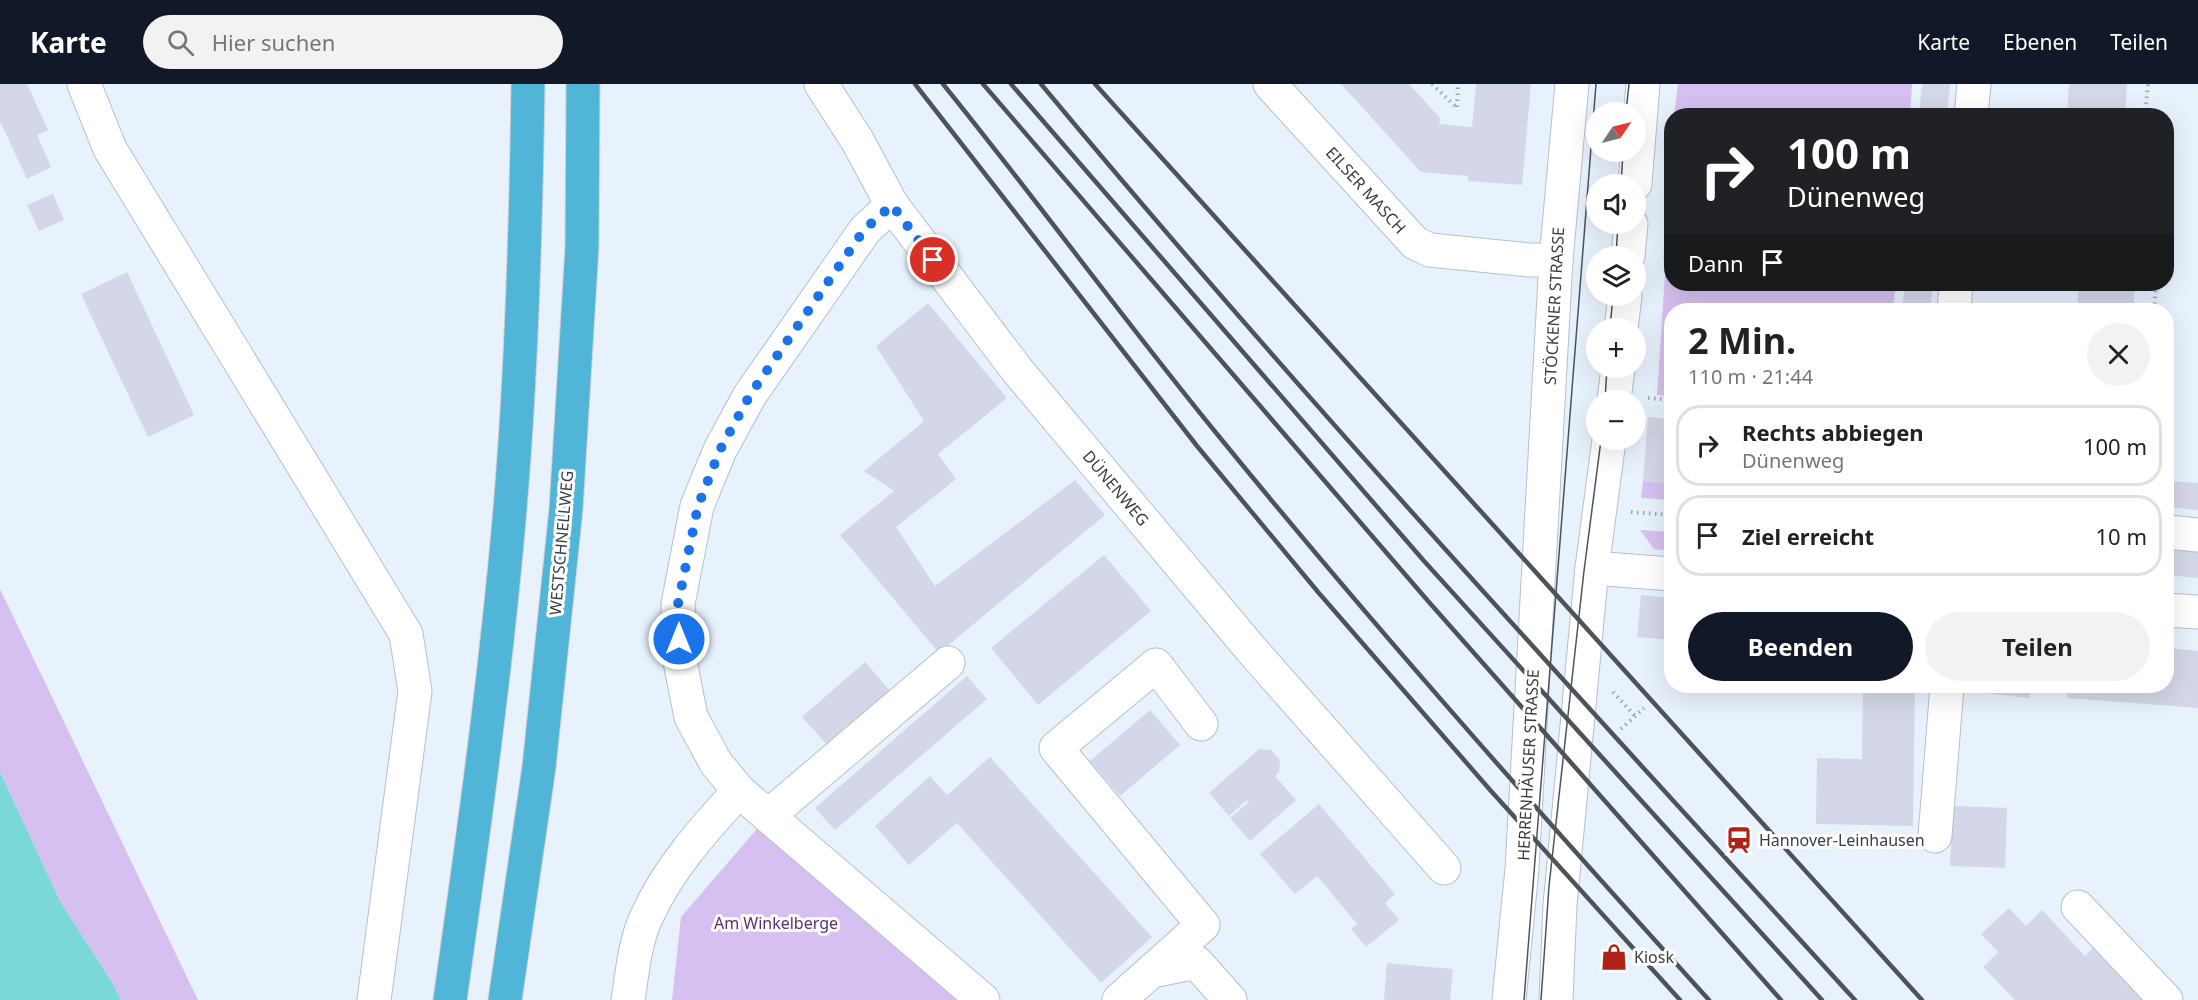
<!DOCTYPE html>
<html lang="de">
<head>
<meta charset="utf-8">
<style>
	:root { --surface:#fff; --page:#f2f2f2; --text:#222; --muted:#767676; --line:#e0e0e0; --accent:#111827 }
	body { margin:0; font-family:"Noto Sans",sans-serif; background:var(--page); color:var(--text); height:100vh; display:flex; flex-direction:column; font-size:22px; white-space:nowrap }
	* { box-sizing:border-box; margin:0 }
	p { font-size:20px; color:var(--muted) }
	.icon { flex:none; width:33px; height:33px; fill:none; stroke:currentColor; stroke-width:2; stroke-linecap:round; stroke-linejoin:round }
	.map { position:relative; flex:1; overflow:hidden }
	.sheet { position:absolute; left:1664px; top:219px; width:510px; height:390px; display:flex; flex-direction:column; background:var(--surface); border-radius:24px; box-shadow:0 6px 24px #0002 }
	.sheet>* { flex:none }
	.top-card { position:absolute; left:1664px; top:24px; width:510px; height:183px; border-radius:24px; box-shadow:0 6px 24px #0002; background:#202124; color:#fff; overflow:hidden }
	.needle { width:39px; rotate:55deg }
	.fabs { position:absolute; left:1586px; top:18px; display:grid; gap:12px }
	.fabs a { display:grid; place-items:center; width:60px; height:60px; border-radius:50%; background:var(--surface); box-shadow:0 6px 24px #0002; font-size:30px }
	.pin { position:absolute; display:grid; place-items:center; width:51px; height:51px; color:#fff; margin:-26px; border:3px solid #fff; border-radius:50%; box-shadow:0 2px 6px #0007 }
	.me { position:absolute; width:66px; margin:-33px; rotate:0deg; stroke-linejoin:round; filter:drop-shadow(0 0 4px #0008) }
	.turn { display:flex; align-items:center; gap:21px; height:126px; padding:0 24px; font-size:27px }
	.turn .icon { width:78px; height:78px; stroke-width:2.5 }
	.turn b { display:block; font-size:42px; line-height:51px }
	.then { display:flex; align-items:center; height:57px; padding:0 24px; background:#0003; gap:12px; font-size:22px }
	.round { display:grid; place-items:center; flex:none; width:63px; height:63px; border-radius:32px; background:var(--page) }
	.head { display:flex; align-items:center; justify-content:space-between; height:102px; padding:0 24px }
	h1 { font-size:36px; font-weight:700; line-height:45px }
	.action { display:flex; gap:12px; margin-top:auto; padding:12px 24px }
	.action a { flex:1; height:69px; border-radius:36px; background:var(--accent); color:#fff; font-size:24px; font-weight:700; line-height:69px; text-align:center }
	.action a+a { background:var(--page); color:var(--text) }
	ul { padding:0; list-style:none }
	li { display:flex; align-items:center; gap:18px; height:81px; margin:0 12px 9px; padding:0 12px; border:3px solid var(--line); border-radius:24px }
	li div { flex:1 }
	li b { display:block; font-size:22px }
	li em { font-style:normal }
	header { display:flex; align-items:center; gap:36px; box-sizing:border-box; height:84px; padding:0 30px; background:var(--accent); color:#fff }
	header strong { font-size:28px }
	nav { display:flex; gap:33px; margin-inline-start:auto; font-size:21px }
	.search { width:420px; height:54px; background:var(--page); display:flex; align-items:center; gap:15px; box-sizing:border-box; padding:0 21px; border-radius:33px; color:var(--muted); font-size:22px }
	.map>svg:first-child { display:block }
</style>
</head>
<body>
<header>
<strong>Karte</strong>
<div class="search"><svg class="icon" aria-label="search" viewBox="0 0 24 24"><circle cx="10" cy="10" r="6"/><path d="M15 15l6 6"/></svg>Hier suchen</div>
<nav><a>Karte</a><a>Ebenen</a><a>Teilen</a></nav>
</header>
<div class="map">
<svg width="2198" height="916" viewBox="0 0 2198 916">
	<rect width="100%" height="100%" fill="#e8f2fd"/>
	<g fill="#d6c0f1">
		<path d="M 1678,0 L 1912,0 L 1910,31 L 1674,31 Z"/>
		<path d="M 1665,191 L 1671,191 L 1671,200 L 1790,200 L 1895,207 L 1893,226 L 1671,226 L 1671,312 L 1657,311 Z"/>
		<path d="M 1643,397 L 1671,400 L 1671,416 L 1641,414 Z"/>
		<path d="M 1640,446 L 1671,448 L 1671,467 L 1654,465 Z"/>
		<path d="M 0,505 L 198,916 L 121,916 L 113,900 L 60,817 L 0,688 Z"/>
		<path d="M 768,732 L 983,916 L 672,916 L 681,833 Z"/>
	</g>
	<path fill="#7ad8d6" d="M 0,688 L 60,817 L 113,900 L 121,916 L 0,916 Z"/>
	<g fill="#d4d7e7">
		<path d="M 0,0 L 27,0 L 48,46 L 37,51 L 51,83 L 27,95 L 0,37 Z"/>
		<path d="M 1341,0 L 1409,0 L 1440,34 L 1439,40 L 1472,43 L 1476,0 L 1531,0 L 1522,101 L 1468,97 L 1468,92 L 1421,88 Z"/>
		<path d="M 1922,0 L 1950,0 L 1947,32 L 1919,32 Z"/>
		<path d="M 2069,0 L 2127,0 L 2125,32 L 2067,32 Z"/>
		<path d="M 53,110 L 64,136 L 39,147 L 27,121 Z"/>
		<path d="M 1667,118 L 1671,118 L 1671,177 L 1663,177 Z"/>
		<path d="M 127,188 L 194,331 L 148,353 L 81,210 Z"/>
		<path d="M 1905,200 L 1933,200 L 1930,226 L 1902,226 Z"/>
		<path d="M 2079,200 L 2135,200 L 2133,226 L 2077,226 Z"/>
		<path d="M 928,219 L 1007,314 L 938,370 L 956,395 L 896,443 L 935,502 L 1075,396 L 1105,431 L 939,569 L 840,451 L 894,407 L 864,387 L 924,337 L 876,262 Z"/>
		<path d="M 1648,333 L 1671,335 L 1671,400 L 1643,397 Z"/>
		<path d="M 2166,397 L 2198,399 L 2198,426 L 2166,423 Z"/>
		<path d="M 2166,465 L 2198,468 L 2198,494 L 2166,491 Z"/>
		<path d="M 1104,471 L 1151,527 L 1038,621 L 991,564 Z"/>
		<path d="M 1641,511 L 1671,514 L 1671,556 L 1637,553 Z"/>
		<path d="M 2166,564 L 2198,567 L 2198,624 L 2067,614 L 2068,602 L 2166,602 Z"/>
		<path d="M 865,578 L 892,609 L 829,663 L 802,633 Z"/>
		<path d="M 967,592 L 987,615 L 835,746 L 815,724 Z"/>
		<path d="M 1863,602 L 1915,602 L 1913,742 L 1816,740 L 1817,674 L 1862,675 Z"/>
		<path d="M 1956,602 L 2031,602 L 2029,614 L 1956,606 Z"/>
		<path d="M 1150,626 L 1180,661 L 1120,712 L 1090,677 Z"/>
		<path d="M 1259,665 L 1271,666 L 1280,676 L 1279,688 L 1275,692 L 1296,716 L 1250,757 L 1230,734 L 1249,718 L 1247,716 L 1229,732 L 1209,709 Z"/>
		<path d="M 990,673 L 1152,853 L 1101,899 L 957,739 L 909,781 L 875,742 L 930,692 L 947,711 Z"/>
		<path d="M 1319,720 L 1395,810 L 1385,819 L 1399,836 L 1366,863 L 1351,845 L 1357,840 L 1317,792 L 1295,810 L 1260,770 Z"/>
		<path d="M 1953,722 L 2007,724 L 2005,784 L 1950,782 Z"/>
		<path d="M 2009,824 L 2026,842 L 2042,826 L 2085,872 L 2098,859 L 2152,916 L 2015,916 L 1983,883 L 1998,868 L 1981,850 Z"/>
		<path d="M 1387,879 L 1453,885 L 1450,916 L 1384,916 Z"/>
	</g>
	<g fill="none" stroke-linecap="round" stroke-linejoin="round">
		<defs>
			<g id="minor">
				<path d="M 84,0 L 110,65 L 406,550 L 415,607 L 374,916"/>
				<path d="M 821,0 L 857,56 L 892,121 L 1017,286 L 1250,564 L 1444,784"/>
				<path d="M 1270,0 L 1415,159 L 1430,166 L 1529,176 L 1556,176"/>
				<path d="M 1971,32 L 1974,0"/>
				<path d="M 1635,100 L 1643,0"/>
				<path d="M 1628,172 L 1631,140"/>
				<path d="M 1954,226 L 1956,200"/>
				<path d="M 1621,244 L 1625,212"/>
				<path d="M 1614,316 L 1618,284"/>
				<path d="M 2169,448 L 2198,451"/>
				<path d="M 1592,484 L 1671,490"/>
				<path d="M 2166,526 L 2198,528"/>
				<path d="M 739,707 L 983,916"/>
				<path d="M 768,732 L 948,579"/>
				<path d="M 1935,752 L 1947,602"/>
				<path d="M 2078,823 L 2166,916"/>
				<path d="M 1152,887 L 1196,878 L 1230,916"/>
				<path d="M 628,916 C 632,891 635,857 646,834 C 668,785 703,746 739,707 L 716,679 L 691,633 L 679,572 L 678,520 L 697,422 L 720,366 L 750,311 L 865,146 L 892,121"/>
				<path d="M 1119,916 L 1203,841 L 1056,664 L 1156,581 L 1201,640"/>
				<path d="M 1509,916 L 1522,785 L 1556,176 L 1572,0"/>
				<path d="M 1556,916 L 1560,821 L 1592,484 L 1609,356"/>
			</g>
			<g id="highway">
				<path d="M 450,916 C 473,753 496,589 510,425 C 522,284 526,142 528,0"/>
				<path d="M 505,916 L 539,683 L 566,425 L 582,163 L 583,0"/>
			</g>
		</defs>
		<use href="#minor" stroke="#b4c0cd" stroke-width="35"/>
		<use href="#highway" stroke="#cfd0d2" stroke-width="35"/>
		<g stroke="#9da5ad" stroke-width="4" stroke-dasharray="1.5 4.5" stroke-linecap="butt">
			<path d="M 1432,0 L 1457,24"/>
			<path d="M 1457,23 L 1458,0"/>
			<path d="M 2145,32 L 2148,0"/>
			<path d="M 2154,226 L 2156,200"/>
			<path d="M 1648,314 L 1671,316"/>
			<path d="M 1631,428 L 1671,431"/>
			<path d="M 1613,608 L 1635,632"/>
			<path d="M 1621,645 L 1644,624"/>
		</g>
		<use href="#minor" stroke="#fff" stroke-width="33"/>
		<use href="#highway" stroke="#50b5d6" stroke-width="33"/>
		<g stroke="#4d5359" stroke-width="1.5">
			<path d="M 1626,28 L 1629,0"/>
			<path d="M 1621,100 L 1623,68"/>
			<path d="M 1616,172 L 1618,140"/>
			<path d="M 1610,244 L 1613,212"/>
			<path d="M 1605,316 L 1607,284"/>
			<path d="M 1524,916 L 1596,0"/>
			<path d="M 1541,916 L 1549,802 L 1584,487 L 1601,356"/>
		</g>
		<g stroke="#4d5359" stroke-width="4.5">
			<path d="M 915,0 L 1197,362 L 1318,508 L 1491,707 L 1680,916"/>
			<path d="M 943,0 C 1036,115 1123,235 1217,350 C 1375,544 1541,731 1709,916"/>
			<path d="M 983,0 L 1428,517 L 1781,916"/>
			<path d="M 1011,0 L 1424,477 L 1822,916"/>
			<path d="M 1041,0 C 1302,314 1580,614 1855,916"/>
			<path d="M 1095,0 L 1922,916"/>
		</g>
	</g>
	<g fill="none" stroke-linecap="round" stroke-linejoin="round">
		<path stroke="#1a73e8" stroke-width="10" stroke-dasharray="0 18" d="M 679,555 L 678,520 L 698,422 L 720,366 L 750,311 L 864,146 L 892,121 L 933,176"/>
	</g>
	<defs>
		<symbol id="station-bare" viewBox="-9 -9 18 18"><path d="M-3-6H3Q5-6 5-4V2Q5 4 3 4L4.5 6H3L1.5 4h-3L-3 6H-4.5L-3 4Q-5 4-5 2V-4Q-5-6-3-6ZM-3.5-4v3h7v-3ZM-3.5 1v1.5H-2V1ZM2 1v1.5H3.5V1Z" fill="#b02117" stroke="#fff" stroke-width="2.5" paint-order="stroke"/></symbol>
		<symbol id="shop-bare" viewBox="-9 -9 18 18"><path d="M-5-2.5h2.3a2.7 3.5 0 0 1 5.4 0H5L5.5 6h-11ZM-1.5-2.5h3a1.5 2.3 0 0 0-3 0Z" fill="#b02117" stroke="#fff" stroke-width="2.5" paint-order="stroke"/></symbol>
	</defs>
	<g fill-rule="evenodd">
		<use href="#station-bare" x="1720" y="737" width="38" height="38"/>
		<use href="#shop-bare" x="1595" y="854" width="38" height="38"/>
	</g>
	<g text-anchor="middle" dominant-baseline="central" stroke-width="6" stroke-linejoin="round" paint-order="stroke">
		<g font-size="16" fill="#383d42" stroke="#fff">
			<text transform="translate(1366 106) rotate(48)">EILSER MASCH</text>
			<text transform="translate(1554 222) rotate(-87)">STÖCKENER STRASSE</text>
			<text transform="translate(1116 404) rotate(50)">DÜNENWEG</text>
			<text transform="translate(561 459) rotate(-85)">WESTSCHNELLWEG</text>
			<text transform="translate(1528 681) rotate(-87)">HERRENHÄUSER STRASSE</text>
		</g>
		<g font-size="16" fill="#383d42" stroke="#fff" text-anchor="start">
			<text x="1759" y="756">Hannover-Leinhausen</text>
			<text x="1634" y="873">Kiosk</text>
		</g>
		<g font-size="16" fill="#553077" stroke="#fff">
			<text x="776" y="839">Am Winkelberge</text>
		</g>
	</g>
</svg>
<div class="fabs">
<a><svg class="needle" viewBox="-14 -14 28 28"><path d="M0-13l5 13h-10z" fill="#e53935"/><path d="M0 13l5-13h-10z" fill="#767676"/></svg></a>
<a><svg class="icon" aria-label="sound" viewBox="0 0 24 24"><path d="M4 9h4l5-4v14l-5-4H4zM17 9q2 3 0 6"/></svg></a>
<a><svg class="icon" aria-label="layers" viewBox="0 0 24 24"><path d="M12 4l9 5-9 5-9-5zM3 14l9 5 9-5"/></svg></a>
<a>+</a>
<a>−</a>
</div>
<div class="pin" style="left:933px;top:176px;background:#d93025"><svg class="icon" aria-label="arrive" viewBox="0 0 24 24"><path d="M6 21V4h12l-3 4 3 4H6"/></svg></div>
<svg class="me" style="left:679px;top:555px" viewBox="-20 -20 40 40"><circle r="17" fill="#1a73e8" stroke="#fff" stroke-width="3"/><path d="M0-11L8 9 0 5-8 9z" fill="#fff"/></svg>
<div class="top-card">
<div class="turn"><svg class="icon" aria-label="right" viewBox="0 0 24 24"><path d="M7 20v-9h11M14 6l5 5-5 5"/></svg><div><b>100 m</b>Dünenweg</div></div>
<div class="then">Dann<svg class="icon" aria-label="arrive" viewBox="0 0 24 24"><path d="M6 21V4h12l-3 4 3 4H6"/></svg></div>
</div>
<section class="sheet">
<div class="head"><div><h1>2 Min.</h1><p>110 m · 21:44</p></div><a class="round"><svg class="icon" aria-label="close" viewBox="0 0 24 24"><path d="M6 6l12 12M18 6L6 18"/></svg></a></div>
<ul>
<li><svg class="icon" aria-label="right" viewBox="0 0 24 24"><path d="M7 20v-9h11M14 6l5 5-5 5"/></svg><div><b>Rechts abbiegen</b><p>Dünenweg</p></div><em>100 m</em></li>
<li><svg class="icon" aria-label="arrive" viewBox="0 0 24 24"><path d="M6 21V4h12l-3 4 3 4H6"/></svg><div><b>Ziel erreicht</b></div><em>10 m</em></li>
</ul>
<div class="action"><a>Beenden</a><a>Teilen</a></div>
</section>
</div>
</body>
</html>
